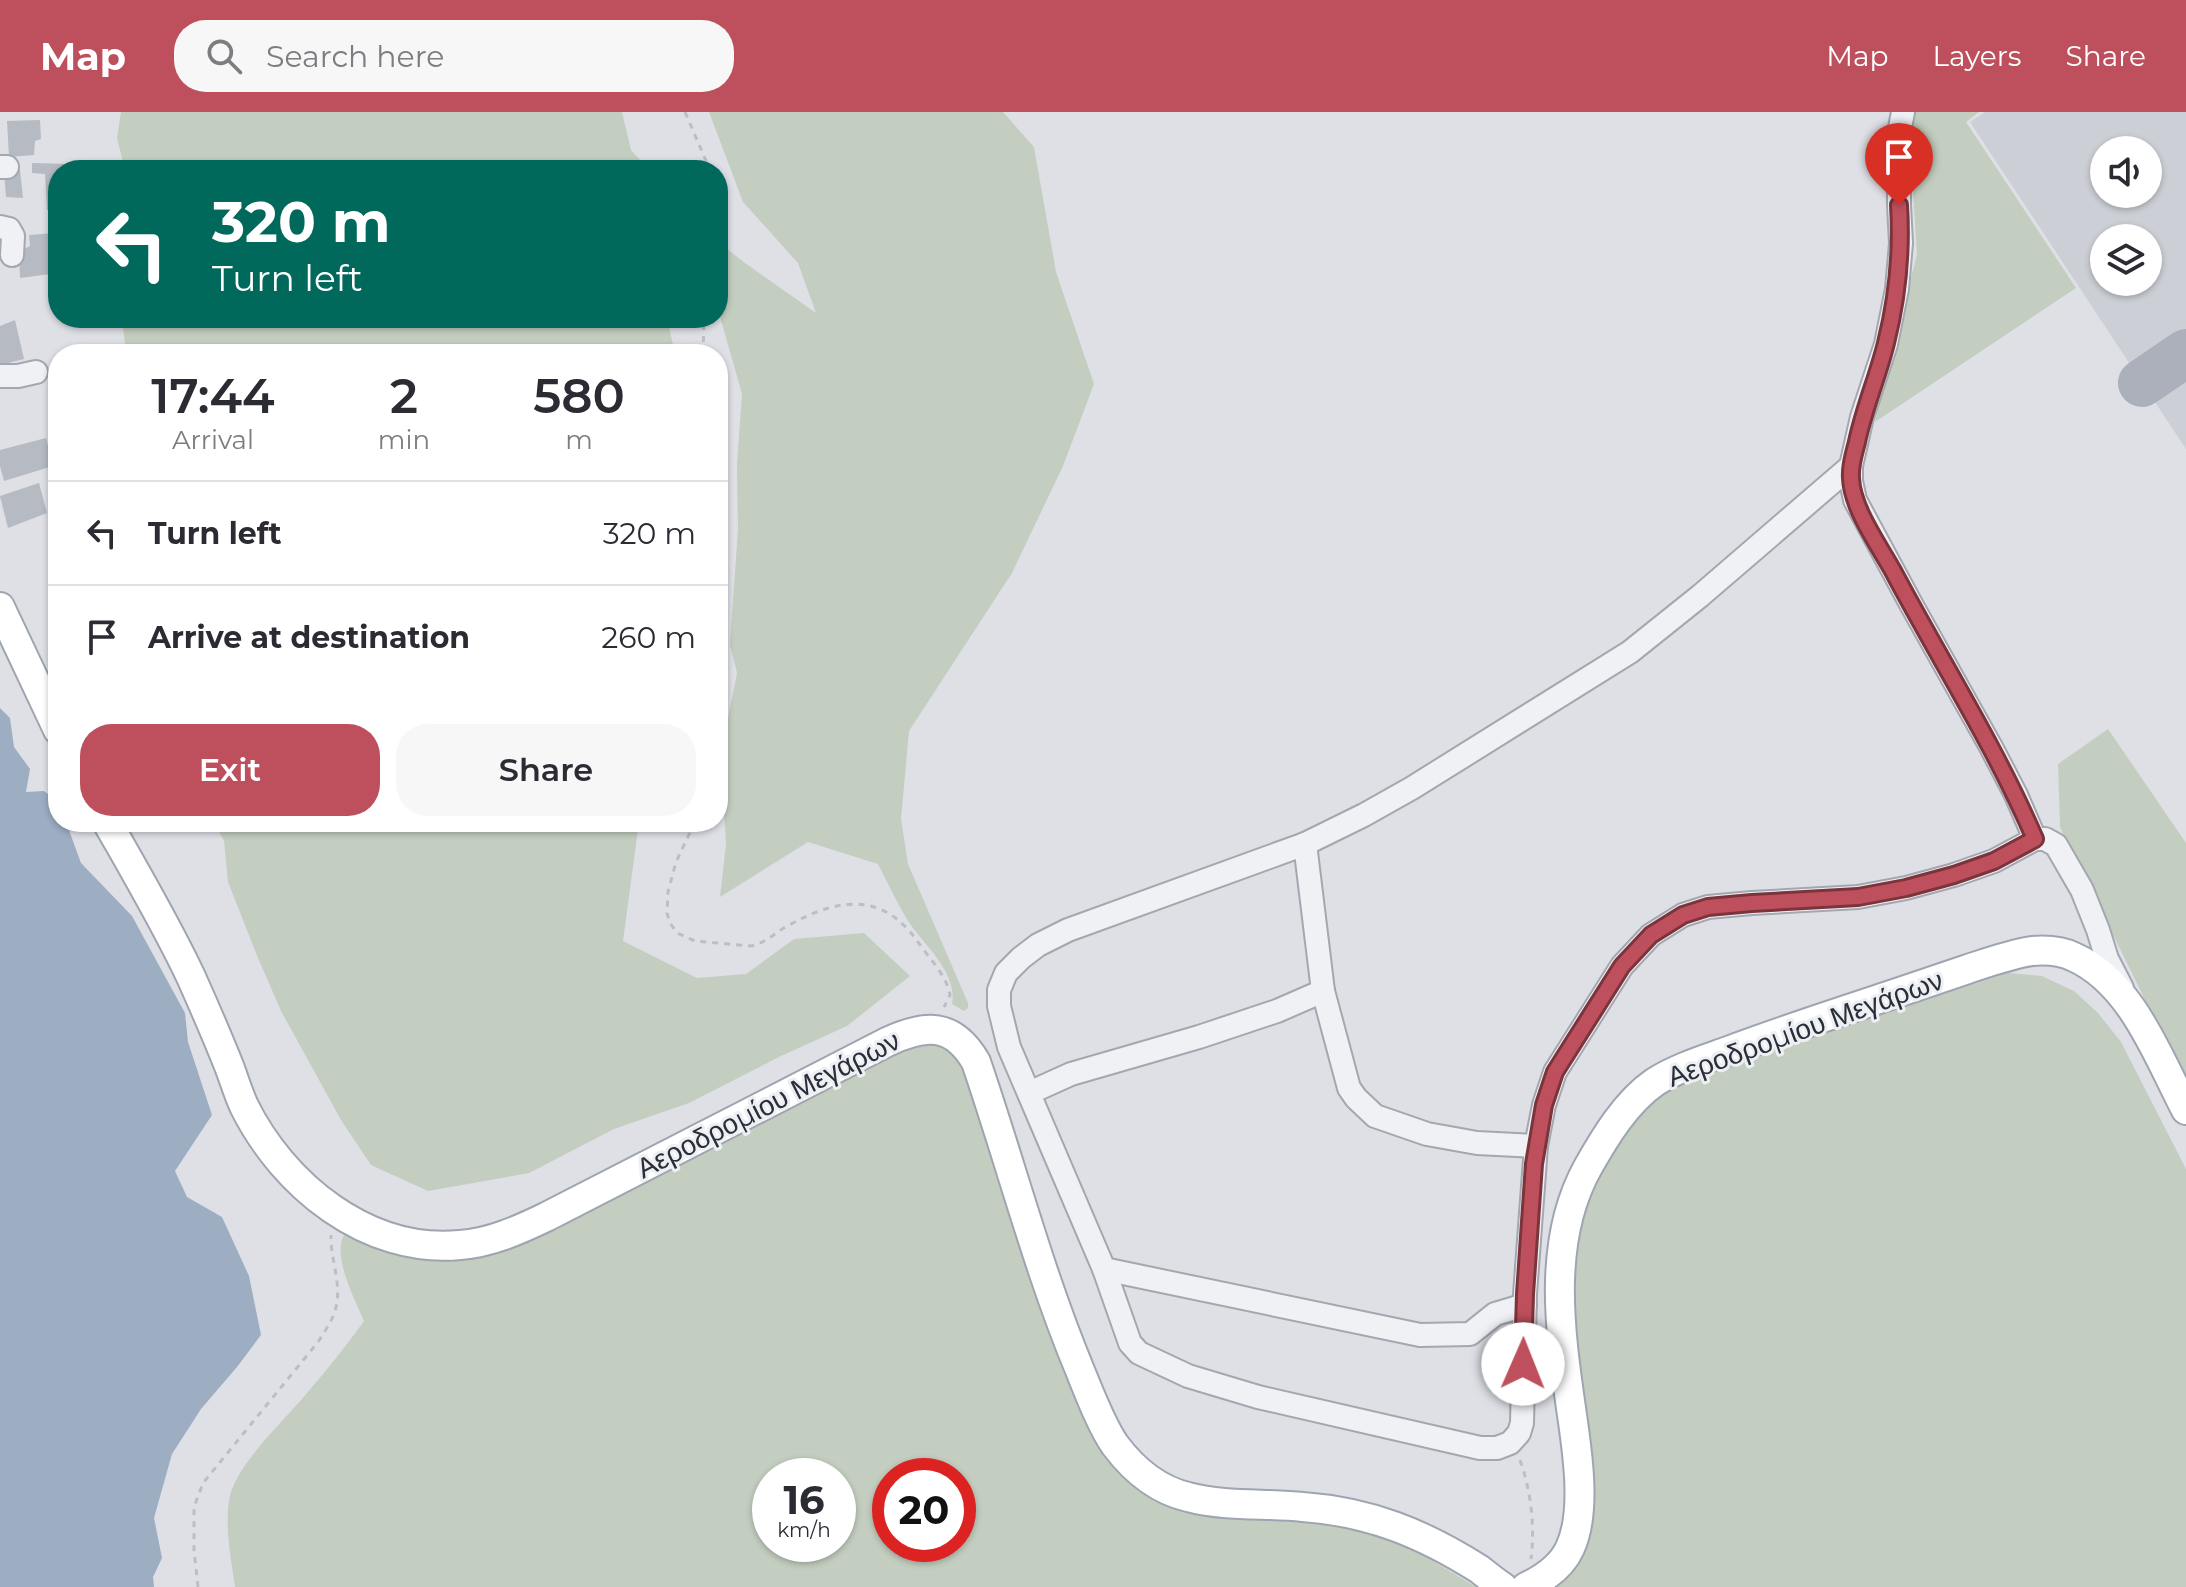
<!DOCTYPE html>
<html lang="en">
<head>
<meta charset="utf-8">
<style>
	:root { --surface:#fff; --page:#f7f7f7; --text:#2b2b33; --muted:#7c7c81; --line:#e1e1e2; --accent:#bd505c }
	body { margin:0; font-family:Montserrat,sans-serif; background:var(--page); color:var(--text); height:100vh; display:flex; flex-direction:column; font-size:30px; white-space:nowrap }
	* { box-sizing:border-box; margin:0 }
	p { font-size:26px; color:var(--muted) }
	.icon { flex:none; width:44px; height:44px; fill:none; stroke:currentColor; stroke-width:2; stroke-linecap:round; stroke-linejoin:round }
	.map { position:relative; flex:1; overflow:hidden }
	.panel { position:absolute; left:48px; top:232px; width:680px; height:488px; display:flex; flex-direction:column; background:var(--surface); border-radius:32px; box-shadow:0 2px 6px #0004 }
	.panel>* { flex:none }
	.hud { position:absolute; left:48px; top:48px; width:680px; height:168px; border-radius:32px; box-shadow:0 2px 6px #0004; background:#00695c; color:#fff; overflow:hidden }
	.buttons { position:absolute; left:2090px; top:24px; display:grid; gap:16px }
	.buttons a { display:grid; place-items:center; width:72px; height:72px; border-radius:50%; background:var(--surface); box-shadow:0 2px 6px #0004; font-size:40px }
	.speed { position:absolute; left:752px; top:1346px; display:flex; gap:16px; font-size:40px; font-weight:700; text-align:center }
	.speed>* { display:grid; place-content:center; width:104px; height:104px; border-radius:50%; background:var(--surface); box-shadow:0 2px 6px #0004; line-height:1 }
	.speed small { font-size:20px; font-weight:400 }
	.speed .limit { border:12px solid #d22; background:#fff; color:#111 }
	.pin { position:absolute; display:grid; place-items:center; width:68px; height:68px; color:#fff; margin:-82px -34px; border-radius:50% 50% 50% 0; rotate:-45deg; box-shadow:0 0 8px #0007 }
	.pin .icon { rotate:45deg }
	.me { position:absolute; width:88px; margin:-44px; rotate:1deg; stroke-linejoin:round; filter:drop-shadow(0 0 6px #0008) }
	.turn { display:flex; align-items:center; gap:28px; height:168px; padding:0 32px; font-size:36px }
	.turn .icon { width:104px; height:104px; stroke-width:2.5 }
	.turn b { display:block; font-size:56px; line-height:68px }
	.eta { display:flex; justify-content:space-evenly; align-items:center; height:136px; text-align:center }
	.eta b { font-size:48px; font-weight:600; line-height:56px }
	.primary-button { display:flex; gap:16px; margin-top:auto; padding:16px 32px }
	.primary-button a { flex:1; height:92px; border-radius:32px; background:var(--accent); color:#fff; font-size:32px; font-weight:600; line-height:92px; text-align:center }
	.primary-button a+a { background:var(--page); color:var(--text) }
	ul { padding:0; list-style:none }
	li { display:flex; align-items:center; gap:24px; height:104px; padding:0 32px; border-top:2px solid var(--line) }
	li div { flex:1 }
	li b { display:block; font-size:30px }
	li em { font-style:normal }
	header { display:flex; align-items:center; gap:48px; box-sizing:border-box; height:112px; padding:0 40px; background:var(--accent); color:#fff }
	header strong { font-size:38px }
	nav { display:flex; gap:44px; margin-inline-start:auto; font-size:28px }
	.search { width:560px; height:72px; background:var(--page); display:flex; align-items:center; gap:20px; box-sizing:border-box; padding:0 28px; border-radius:32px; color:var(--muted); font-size:30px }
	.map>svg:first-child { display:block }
</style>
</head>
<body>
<header>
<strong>Map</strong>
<div class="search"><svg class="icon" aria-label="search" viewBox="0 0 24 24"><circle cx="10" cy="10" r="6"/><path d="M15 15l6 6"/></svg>Search here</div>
<nav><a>Map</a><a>Layers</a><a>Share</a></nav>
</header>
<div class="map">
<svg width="2186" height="1475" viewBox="0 0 2186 1475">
	<rect width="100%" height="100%" fill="#dee0e6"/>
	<path fill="#ccd0d6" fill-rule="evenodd" d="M 1985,0 L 2186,0 L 2186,337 L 1970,10 ZM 2104,38 L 2148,38 L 2148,82 L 2104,82 ZM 2104,126 L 2148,126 L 2148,170 L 2104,170 Z"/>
	<g fill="#c3cec0" fill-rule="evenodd">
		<path d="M 121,0 L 622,0 L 631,38 L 649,58 L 125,58 L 117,26 Z"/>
		<path d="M 709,0 L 1003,0 L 1034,35 L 1056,160 L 1094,272 L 1063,354 L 1012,461 L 909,619 L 901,707 L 908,752 L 968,891 L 968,896 L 964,899 L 952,892 C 958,861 924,833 908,809 C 897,791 888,771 878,752 L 808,730 L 720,785 L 726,733 L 721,642 L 737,561 L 730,533 L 738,417 L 737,353 L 742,282 L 719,201 L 721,132 L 745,151 L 816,201 L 798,151 L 743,90 Z"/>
		<path d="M 1913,0 L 1979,0 L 1966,10 L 2076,176 L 1875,310 L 1917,142 L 1910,34 Z"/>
		<path d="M 122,206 L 667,206 L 675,242 L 126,242 Z"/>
		<path d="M 2108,617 L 2186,731 L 2186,971 L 2060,715 L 2058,652 Z"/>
		<path d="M 214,710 L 639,710 L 623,829 L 697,866 L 746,862 L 794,827 L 864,821 L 910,864 L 847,914 L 781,944 L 689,991 L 614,1017 L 529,1061 L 428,1079 L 371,1053 L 341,1008 L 281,899 L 258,846 L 228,770 L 224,729 Z"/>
		<path d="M 2009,861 L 2042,864 L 2074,879 L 2098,901 L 2121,930 L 2186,1057 L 2186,1475 L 1551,1475 L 1580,1445 L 1570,1197 L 1581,1094 L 1606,1041 L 1641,996 L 1686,967 L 1916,890 Z"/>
		<path d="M 925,930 C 947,935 957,946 969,965 L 1124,1363 L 1291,1407 L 1359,1416 L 1398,1428 L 1476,1475 L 235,1475 C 231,1447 225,1417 229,1389 C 233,1355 285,1308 307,1281 C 327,1258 346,1234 364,1209 C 355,1188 332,1144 344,1123 L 350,1122 L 433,1142 L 887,938 ZM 770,1364 L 838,1364 L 838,1432 L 770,1432 ZM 890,1364 L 958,1364 L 958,1432 L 890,1432 Z"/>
	</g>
	<path fill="#9dadc2" d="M 0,596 L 10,606 L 14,635 L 30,657 L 26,680 L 44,679 L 58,690 L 58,710 L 66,710 L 81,751 L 132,804 L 185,901 L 188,930 L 212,1003 L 175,1059 L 187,1085 L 222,1105 L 249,1164 L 261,1223 L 237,1255 L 201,1297 L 172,1342 L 154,1406 L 162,1446 L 153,1465 L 154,1475 L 0,1475 Z"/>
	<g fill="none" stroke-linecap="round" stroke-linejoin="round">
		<path stroke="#acb0ba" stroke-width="48" d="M 2142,271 L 2186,241"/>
	</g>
	<g fill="#b6bac2">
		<path d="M 40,8 L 41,27 L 35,29 L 34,43 L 9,45 L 7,9 Z"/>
		<path d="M 32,51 L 70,52 L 71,58 L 58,58 L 58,97 L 47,98 L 45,62 L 32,61 Z"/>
		<path d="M 20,58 L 23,86 L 6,85 L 4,59 Z"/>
		<path d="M 54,121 L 58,161 L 20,166 L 19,139 L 30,134 L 29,123 Z"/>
		<path d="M 15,208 L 24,247 L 0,253 L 0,214 Z"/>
		<path d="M 46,326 L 53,354 L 4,369 L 0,354 L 0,338 Z"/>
		<path d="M 39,371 L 47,401 L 8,416 L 0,384 Z"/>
	</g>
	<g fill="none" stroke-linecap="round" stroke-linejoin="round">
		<defs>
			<g id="minor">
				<path d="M 1903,0 L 1899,21 L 1899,93 L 1901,131 L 1897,177 L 1886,232 L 1862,305 L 1851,354 L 1851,369 L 1855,388 L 1911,492 L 1991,635 L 2016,683 L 2035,727"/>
				<path d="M 0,55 L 7,55"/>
				<path d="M 0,115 L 9,117 L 13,124 L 12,143"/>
				<path d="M 0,264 L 18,264 L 36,260"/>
				<path d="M 1305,732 L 1323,879 L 1349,976 L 1356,986 L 1375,1004 L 1427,1022 L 1477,1031 L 1536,1034"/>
				<path d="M 1029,981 L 1071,962 L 1199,925 L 1277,899 L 1323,879"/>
				<path d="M 1104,1157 L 1130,1231 L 1139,1241 L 1188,1264 L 1258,1285 L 1480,1336 L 1497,1336 L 1510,1331 L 1519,1321 L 1522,1311 L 1525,1182 L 1536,1034 L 1544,993 L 1555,960 L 1622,854 L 1651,823 L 1683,803 L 1708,795 L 1752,791 L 1858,785 L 1906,776 L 1954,763 L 1994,749 L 2035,727 L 2045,727 L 2056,733 L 2082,778 L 2098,818 L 2107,847 L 2122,876"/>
				<path d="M 1525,1193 L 1495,1202 L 1470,1222 L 1420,1223 L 1104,1157 L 1009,935 L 999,894 L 999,878 L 1006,861 L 1021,846 L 1038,833 L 1068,818 L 1305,732 L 1364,703 L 1412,676 L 1630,540 L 1700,484 L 1851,354"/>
			</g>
			<g id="major">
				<path d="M 0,495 L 58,618"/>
				<path d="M 107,710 C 136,761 166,812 191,865 C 204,894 217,924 229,954 C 234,967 238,981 244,994 C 283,1073 367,1142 460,1133 C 490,1131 519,1118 546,1105 L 887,930 C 925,912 953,910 976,950 C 1011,1052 1038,1157 1079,1256 C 1088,1278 1101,1313 1115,1333 C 1133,1357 1158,1378 1188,1385 C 1225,1395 1265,1391 1303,1395 C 1370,1400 1422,1421 1479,1457 C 1487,1463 1495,1470 1503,1475"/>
				<path d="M 1526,1475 C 1543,1467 1562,1454 1570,1436 C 1586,1402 1578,1345 1573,1310 C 1561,1226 1545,1132 1588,1055 C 1605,1025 1626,990 1655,970 C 1677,956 1703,948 1728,939 C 1781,919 1834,902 1888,884 C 1915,875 1942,866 1968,857 C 1989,850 2011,842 2032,839 C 2045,838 2062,839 2074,845 C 2132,871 2158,945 2186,998"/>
			</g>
		</defs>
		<use href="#minor" stroke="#a4a7af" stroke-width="26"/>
		<use href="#major" stroke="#9fa5b0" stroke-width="32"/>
		<g stroke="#bcbec4" stroke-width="3" stroke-dasharray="6 6" stroke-linecap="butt">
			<path d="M 685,0 L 710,58"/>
			<path d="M 703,242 L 704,206"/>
			<path d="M 695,710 L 676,750 L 668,780 L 667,801 L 670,811 L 677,821 L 695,829 L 751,834 C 766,831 776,820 789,813 C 839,786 882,779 918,830 C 929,846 947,864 950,883 L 944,895"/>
			<path d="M 1520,1348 C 1531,1379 1535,1414 1531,1447"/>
			<path d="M 198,1475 L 194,1438 L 194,1395 L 203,1371 L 318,1230 C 325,1219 333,1208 336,1195 C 342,1172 330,1146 331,1123"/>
		</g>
		<use href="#minor" stroke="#f0f1f4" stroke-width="22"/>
		<use href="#major" stroke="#fff" stroke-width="28"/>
	</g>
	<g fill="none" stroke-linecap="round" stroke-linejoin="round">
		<defs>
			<path id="route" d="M 1523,1252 L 1525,1182 L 1534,1052 L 1544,993 L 1555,960 L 1622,854 L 1651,823 L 1683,803 L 1708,795 L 1752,791 L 1858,785 L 1906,776 L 1954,763 L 1994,749 L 2035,727 C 1995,634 1940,548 1893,459 C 1878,432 1852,396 1851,366 C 1850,353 1854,342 1857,330 C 1864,296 1878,264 1886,231 C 1898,183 1902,141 1899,93"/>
		</defs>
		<use href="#route" stroke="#7b343c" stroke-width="20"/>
		<use href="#route" stroke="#bd505c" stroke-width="14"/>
	</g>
	<g text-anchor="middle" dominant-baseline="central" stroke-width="6" stroke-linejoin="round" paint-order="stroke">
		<g font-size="28" fill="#292e3a" stroke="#edeff3">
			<text transform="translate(1805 916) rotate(-20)">Αεροδρομίου Μεγάρων</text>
			<text transform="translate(768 992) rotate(-27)">Αεροδρομίου Μεγάρων</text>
		</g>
	</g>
</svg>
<div class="buttons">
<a><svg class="icon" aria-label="sound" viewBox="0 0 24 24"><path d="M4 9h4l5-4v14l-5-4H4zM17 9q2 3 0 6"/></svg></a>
<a><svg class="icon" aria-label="layers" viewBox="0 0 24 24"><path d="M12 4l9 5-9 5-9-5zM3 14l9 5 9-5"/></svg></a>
</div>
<div class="speed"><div>16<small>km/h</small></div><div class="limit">20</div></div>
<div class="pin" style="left:1899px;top:93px;background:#d93025"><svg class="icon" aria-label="arrive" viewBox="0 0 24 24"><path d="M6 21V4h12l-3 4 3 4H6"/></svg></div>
<svg class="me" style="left:1523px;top:1252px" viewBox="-20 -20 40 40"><circle r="19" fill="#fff"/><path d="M0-13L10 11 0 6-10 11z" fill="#bd505c"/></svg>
<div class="hud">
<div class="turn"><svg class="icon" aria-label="left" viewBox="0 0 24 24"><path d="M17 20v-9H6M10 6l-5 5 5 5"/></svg><div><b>320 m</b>Turn left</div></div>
</div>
<section class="panel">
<div class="eta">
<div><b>17:44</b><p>Arrival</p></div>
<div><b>2</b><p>min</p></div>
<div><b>580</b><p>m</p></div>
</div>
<ul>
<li><svg class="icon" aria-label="left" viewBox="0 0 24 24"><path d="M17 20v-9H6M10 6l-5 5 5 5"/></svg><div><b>Turn left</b></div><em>320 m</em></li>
<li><svg class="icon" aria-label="arrive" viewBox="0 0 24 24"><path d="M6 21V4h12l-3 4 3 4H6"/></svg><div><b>Arrive at destination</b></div><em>260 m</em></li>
</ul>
<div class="primary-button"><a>Exit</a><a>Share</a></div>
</section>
</div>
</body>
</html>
